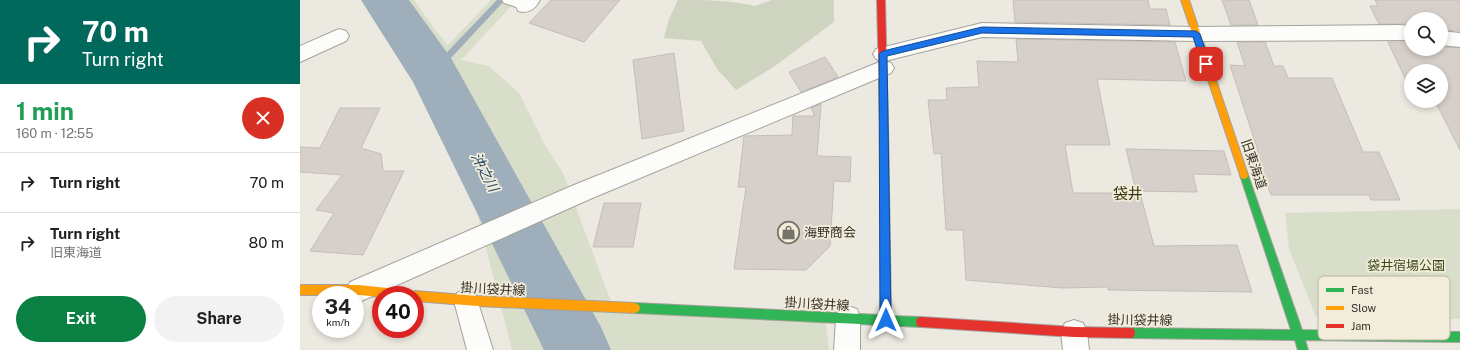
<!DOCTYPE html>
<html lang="en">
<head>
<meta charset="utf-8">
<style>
	:root { --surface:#fff; --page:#f2f2f2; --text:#202124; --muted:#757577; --line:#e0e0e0; --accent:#0b8043 }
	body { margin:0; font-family:"Public Sans","Noto Sans JP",sans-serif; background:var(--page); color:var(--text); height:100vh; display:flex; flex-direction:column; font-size:15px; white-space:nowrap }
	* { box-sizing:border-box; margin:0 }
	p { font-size:13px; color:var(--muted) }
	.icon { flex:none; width:22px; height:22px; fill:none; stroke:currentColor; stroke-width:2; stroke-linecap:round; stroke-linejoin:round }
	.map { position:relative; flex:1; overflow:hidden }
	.details { display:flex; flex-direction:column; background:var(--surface); width:300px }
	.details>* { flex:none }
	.hud { background:#00695c; color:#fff; overflow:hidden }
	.buttons { position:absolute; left:1104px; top:12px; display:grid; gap:8px }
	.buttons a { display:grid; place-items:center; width:44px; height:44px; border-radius:50%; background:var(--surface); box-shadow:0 2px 6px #0003; font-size:20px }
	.speed { position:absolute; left:12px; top:286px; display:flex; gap:8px; font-size:20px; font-weight:700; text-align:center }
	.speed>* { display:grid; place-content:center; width:52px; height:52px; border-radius:50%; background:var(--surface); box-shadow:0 2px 6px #0003; line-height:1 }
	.speed small { font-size:10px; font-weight:400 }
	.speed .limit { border:6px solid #d22; background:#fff; color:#111 }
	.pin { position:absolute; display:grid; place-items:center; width:34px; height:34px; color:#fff; margin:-17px; border-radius:8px; box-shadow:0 2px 6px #0006 }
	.me { position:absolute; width:44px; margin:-22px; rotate:0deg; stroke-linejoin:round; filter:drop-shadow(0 0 3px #0008) }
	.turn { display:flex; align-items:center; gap:14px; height:84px; padding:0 16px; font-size:18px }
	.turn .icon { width:52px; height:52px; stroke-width:2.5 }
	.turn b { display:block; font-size:28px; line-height:34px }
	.round { display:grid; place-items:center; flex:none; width:42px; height:42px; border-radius:21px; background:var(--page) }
	.overview { display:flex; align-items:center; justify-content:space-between; height:68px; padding:0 16px }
	h1 { font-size:24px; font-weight:700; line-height:30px; color:#1e9e55 }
	.action { display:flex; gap:8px; margin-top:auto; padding:8px 16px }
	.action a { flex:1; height:46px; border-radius:24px; background:var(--accent); color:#fff; font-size:16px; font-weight:700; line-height:46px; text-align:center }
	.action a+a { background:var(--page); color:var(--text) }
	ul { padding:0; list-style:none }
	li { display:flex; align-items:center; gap:12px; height:60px; padding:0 16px; border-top:1px solid var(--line) }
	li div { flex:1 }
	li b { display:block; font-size:15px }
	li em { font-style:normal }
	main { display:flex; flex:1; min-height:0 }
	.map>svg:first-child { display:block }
</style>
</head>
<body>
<main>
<section class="details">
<div class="hud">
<div class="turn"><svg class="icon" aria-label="right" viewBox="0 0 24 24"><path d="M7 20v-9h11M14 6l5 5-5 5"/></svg><div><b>70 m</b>Turn right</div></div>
</div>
<div class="overview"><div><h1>1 min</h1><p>160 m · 12:55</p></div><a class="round" style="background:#d93025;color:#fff"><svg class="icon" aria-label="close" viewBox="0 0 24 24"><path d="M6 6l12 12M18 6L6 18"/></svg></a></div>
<ul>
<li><svg class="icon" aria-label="right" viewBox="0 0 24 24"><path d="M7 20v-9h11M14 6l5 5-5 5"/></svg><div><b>Turn right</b></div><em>70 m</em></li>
<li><svg class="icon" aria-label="right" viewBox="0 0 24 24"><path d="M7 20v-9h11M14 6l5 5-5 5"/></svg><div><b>Turn right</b><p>旧東海道</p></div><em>80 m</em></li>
</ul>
<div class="action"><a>Exit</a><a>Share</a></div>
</section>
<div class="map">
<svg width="1160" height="350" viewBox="0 0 1160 350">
	<rect width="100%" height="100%" fill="#ece9e0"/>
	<g fill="#d9deca">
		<path d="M 67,0 L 114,0 L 137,32 L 148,45 L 191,0 L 217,0 L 161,60 L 189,66 L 219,93 L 244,143 L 263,173 L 313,307 L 525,317 L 529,350 L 212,350 L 166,170 L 85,26 Z"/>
		<path d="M 1160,209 L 1160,319 L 1016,317 L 989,249 L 985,213 Z"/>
	</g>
	<path fill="#cfd4c0" d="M 378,0 C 404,0 431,0 455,6 L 472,0 L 534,0 L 534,22 L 475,66 L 436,90 L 417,69 L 401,41 L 364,38 L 369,19 Z"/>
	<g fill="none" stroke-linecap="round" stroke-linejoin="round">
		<path fill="#9eaeba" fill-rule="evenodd" d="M 197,0 L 205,0 L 136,74 L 130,74 L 129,72 L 130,70 Z"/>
		<path fill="#9eaeba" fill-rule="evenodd" d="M 61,0 L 109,0 L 151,58 L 301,327 L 311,350 L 244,350 L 113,82 Z"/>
	</g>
	<g fill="#d7cfca" stroke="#c3beb9">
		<path d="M 251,0 L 320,0 L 284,42 L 229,23 Z"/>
		<path d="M 713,0 L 848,0 L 850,9 L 866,9 L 870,25 L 715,22 Z"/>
		<path d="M 922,0 L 949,0 L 958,25 L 931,25 Z"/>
		<path d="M 1075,0 L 1160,0 L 1160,31 L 1141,30 L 1141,19 L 1111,19 L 1111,24 L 1079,24 L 1070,6 L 1078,6 Z"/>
		<path d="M 716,39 L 875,42 L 886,81 L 797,79 L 810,145 L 765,145 L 773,193 L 840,193 L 854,246 L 937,245 L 952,292 L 808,290 L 808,287 L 762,288 L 666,280 L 663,230 L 646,230 L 641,153 L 634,154 L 628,100 L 647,100 L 646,88 L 679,87 L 677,61 L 718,62 Z"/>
		<path d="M 937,42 L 965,42 L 974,66 L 983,66 L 988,78 L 1032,78 L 1063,152 L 1079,152 L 1100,200 L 1071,200 L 1069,195 L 971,195 L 964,176 L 957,176 L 948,151 L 958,151 L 930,65 L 945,66 Z"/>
		<path d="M 1088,42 L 1111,42 L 1111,49 L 1141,49 L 1141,47 L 1160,48 L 1160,150 L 1135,101 L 1141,101 L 1141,71 L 1111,71 L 1111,82 L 1107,82 Z"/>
		<path d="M 374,53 L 384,131 L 342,139 L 333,60 Z"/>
		<path d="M 525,57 L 538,77 L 501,92 L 489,72 Z"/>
		<path d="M 521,104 L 517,156 L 551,157 L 550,182 L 534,181 L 530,246 L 506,270 L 434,269 L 446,187 L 438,187 L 444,136 L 492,135 L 493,116 L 515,116 L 511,108 Z"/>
		<path d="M 40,108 L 80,108 L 61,148 L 81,154 L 83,171 L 104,171 L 63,255 L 10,251 L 34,213 L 16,210 L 42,175 L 0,172 L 0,147 L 20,148 Z"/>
		<path d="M 826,149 L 924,151 L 931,175 L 893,174 L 897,192 L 836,191 Z"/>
		<path d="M 304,203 L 341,203 L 333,247 L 293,247 Z"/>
	</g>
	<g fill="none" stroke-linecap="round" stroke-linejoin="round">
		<defs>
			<path id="lane" d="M 202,0 L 221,0 L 229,3 L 231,6 L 229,9 L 225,10 L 204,3 Z"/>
			<g id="street">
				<path d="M 220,0 L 240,0 C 235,9 229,14 218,11 L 216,6 Z"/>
				<path d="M 682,23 L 896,27 L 1099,25 L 1111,26 L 1111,40 L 896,41 L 682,37 L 585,61 L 591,63 L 594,68 L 591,73 L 290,199 L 68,298 L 59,302 L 55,300 L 55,295 L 49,295 L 47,290 L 50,282 L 274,185 L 582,61 L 576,59 L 573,54 L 576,49 Z"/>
				<path d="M 39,29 L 46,31 L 49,36 L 46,41 L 0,62 L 0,46 Z"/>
				<path d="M 1141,31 L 1160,33 L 1160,47 L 1141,45 Z"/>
				<path d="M 166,289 L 175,293 L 193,350 L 167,350 L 154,301 L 157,293 Z"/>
				<path d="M 548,306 L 557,309 L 560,318 L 560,350 L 534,350 L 536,318 L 539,309 Z"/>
				<path d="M 774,320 L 783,323 L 787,332 L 789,350 L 763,350 L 761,332 L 765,323 Z"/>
			</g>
			<g id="fast">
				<path d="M 584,120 L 588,123 L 591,316 L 621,317 L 625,318 L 626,322 L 625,326 L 621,327 L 335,313 L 331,311 L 330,308 L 331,305 L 335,303 L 581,315 L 580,123 Z"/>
				<path d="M 944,171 L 947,172 L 948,175 L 1002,330 L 1160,332 L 1160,342 L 1005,340 L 1008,350 L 998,350 L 995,340 L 830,338 L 826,337 L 825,333 L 826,329 L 830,328 L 991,330 L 940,175 L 941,172 Z"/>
			</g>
			<g id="slow">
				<path d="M 881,0 L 889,0 L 948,175 L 947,178 L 944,179 L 941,178 L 940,175 Z"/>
				<path d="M 0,285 L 59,285 L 106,290 L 110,292 L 111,294 L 115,291 L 178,296 L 335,303 L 339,305 L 340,308 L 339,311 L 335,313 L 178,306 L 115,301 L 115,295 L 81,295 L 81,297 L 59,295 L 0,295 Z"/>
			</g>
			<g id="jam">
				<path d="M 577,0 L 585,0 L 588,123 L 584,126 L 580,123 Z"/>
				<path d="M 621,317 L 774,327 L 830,328 L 834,329 L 835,333 L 834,337 L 830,338 L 774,337 L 621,327 L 617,326 L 616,322 L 617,318 Z"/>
			</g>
		</defs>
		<use href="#lane" stroke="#a4a29b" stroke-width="2"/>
		<use href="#street" stroke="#a4a29b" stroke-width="2"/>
		<use href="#fast" stroke="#a4a29b" stroke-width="2"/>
		<use href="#slow" stroke="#a4a29b" stroke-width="2"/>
		<use href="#jam" stroke="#a4a29b" stroke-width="2"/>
		<use href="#lane" fill="#fcfcfa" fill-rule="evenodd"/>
		<use href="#street" fill="#fcfcfa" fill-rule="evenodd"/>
		<use href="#fast" fill="#30b455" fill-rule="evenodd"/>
		<use href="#slow" fill="#ff9f0a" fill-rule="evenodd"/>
		<use href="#jam" fill="#e5322d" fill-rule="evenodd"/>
	</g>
	<path fill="#1a73e8" stroke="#114b97" d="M 682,27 L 896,31 L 900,34 L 910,64 L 909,66 L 903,66 L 893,37 L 682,33 L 587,56 L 591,320 L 589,324 L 586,325 L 582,324 L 580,320 L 579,54 L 583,51 Z"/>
	<defs>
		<symbol id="shop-ring" viewBox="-11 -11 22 22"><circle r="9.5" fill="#f2ecda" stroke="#74726a" stroke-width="1.5"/><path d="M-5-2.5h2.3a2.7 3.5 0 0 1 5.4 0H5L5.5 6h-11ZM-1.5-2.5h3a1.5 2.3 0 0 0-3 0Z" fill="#74726a"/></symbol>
	</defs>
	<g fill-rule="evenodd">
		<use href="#shop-ring" x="476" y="220" width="25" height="25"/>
	</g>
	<g text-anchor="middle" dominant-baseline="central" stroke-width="3.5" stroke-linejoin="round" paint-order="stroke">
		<g font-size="13" fill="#34322b" stroke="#f2ecda">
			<text transform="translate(954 164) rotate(71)">旧東海道</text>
			<text transform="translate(193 289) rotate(3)">掛川袋井線</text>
			<text transform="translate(517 304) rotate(3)">掛川袋井線</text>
			<text transform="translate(840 320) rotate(1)">掛川袋井線</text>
		</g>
		<g font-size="13" fill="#34322b" stroke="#f2ecda" text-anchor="start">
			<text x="504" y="232">海野商会</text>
		</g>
		<g font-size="13" fill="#3b4a1b" stroke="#f2ecda">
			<text x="1106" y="265">袋井宿場公園</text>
		</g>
		<g font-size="14" font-style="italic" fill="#264c6e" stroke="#f2ecda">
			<text transform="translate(185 172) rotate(62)">沖之川</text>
		</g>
		<g font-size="15" fill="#33370f" stroke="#f2ecda">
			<text x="828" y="193">袋井</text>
		</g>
	</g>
	<rect x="1018" y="276" width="132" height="64" rx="6" fill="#f2ecda" stroke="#b9b4a6" stroke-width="1"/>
	<rect x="1026" y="288" width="18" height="4" fill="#30b455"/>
	<rect x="1026" y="306" width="18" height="4" fill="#ff9f0a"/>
	<rect x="1026" y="324" width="18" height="4" fill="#e5322d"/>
	<g font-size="11" fill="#34322b">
		<text x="1051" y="294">Fast</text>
		<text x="1051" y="312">Slow</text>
		<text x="1051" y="330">Jam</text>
	</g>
</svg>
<div class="buttons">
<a><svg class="icon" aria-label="search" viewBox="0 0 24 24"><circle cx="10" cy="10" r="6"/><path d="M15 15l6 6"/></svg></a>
<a><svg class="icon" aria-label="layers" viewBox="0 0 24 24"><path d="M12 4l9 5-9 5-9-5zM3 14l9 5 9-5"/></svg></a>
</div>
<div class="speed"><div>34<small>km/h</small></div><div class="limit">40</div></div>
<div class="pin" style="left:906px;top:64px;background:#d93025"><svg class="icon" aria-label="arrive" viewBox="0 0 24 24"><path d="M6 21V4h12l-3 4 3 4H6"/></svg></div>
<svg class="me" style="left:586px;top:320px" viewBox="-20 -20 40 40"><path d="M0-17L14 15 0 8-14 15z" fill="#1a73e8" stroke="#fff" stroke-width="4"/></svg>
</div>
</main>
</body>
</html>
